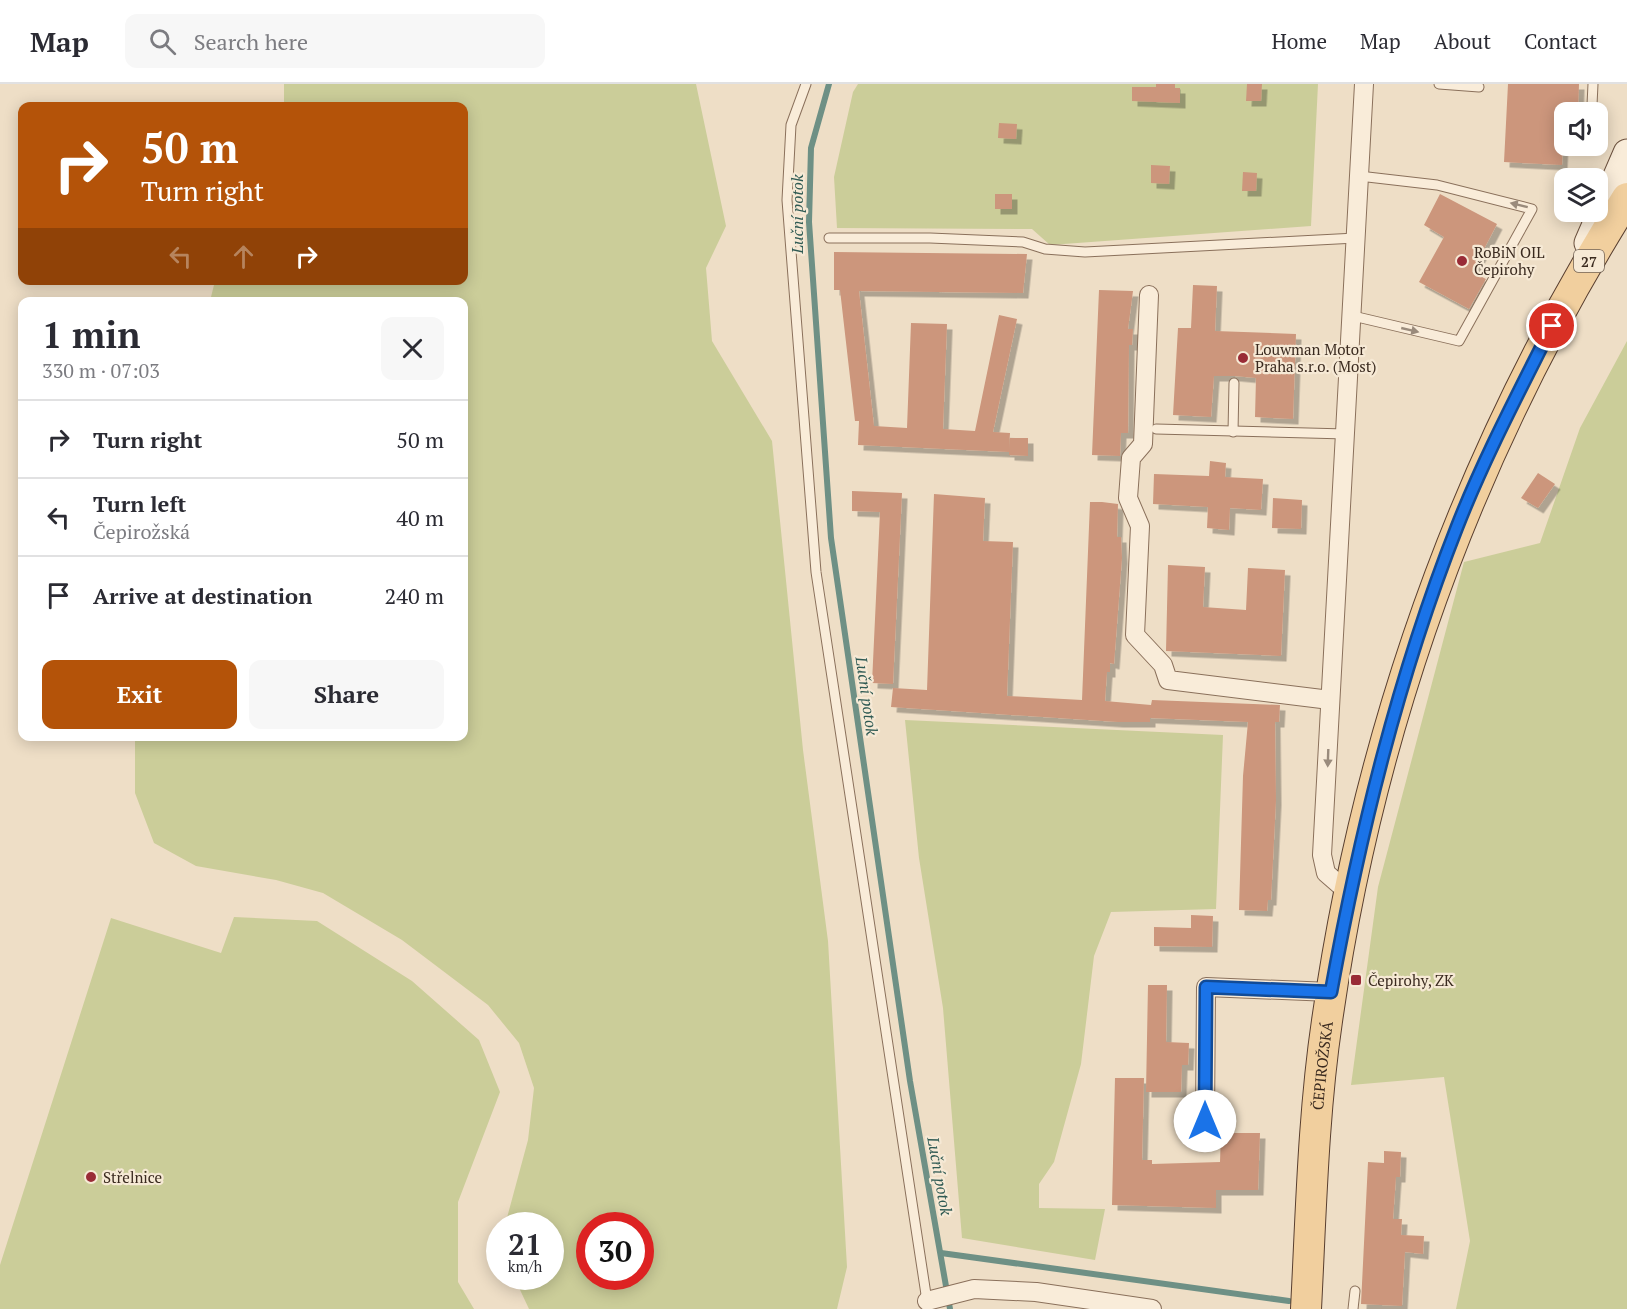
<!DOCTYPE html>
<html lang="en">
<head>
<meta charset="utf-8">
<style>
	:root { --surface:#fff; --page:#f7f7f7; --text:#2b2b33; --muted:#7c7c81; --line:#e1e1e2; --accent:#b45309 }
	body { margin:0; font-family:"PT Serif",serif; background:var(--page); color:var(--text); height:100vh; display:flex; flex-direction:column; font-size:22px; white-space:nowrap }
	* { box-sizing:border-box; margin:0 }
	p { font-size:20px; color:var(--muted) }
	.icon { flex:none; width:33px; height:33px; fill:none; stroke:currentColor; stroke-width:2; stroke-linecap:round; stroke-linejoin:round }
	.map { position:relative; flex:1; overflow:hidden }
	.side { position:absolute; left:18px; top:213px; width:450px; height:444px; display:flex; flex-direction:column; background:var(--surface); border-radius:12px; box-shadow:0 3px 15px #0003 }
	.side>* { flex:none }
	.banner { position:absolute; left:18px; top:18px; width:450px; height:183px; border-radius:12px; box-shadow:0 3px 15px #0003; background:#b45309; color:#fff; overflow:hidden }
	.controls { position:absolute; left:1554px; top:18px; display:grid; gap:12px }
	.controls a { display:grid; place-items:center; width:54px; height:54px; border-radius:12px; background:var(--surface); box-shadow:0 3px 15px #0003; font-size:30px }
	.speed { position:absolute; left:486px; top:1128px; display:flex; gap:12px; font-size:30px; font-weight:700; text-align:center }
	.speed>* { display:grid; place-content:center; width:78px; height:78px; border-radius:50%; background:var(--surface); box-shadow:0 3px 15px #0003; line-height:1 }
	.speed small { font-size:15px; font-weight:400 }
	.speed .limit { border:9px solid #d22; background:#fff; color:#111 }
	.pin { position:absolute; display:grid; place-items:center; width:51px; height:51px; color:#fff; margin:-26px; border:3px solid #fff; border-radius:50%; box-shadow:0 2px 6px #0007 }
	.me { position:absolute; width:66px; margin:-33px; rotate:0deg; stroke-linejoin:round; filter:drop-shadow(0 0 4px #0008) }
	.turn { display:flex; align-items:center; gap:21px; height:126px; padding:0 24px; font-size:27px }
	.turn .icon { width:78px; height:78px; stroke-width:2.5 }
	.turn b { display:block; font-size:42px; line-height:51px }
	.lanes { display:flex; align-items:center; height:57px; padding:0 24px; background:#0003; justify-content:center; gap:30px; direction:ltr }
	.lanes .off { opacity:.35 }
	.round { display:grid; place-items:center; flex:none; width:63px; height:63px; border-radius:12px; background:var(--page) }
	.summary { display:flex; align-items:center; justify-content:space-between; height:102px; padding:0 24px }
	h1 { font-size:36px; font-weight:700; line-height:45px }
	.action { display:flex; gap:12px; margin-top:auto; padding:12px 24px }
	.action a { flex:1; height:69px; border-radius:12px; background:var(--accent); color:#fff; font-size:24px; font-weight:700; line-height:69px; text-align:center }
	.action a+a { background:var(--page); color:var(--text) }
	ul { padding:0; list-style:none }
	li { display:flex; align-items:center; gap:18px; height:78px; padding:0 24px; border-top:2px solid var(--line) }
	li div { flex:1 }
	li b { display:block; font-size:22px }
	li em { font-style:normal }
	header { display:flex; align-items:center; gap:36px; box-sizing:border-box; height:84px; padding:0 30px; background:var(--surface); border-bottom:2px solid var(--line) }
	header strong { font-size:28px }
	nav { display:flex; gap:33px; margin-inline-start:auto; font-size:21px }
	.search { width:420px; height:54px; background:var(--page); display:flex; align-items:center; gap:15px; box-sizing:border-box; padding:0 21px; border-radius:12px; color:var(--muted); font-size:22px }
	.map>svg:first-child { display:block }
</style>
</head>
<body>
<header>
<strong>Map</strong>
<div class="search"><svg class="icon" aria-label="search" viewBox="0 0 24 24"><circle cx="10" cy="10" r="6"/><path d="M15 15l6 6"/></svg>Search here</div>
<nav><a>Home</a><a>Map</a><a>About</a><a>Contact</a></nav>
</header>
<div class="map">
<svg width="1627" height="1225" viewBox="0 0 1627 1225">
	<defs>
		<filter id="shadow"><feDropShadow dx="5.5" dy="5.5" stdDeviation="0" flood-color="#0004"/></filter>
	</defs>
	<rect width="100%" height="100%" fill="#eedec6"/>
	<g fill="#cbcd99" fill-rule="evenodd">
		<path d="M 284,0 L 696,0 L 726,142 L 706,184 L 712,257 L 772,357 L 803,666 L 828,857 L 847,1183 L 837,1225 L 529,1225 L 514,1193 L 550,1192 L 550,1142 L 505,1141 L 528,1056 L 534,1004 L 519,959 L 488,921 L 402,856 L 323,809 L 276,796 L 196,782 L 154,759 L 135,709 L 135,653 L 464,652 L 464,218 L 210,217 L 215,197 L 464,196 L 464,22 L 284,22 ZM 590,1142 L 640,1142 L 640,1192 L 590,1192 Z"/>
		<path d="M 858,0 L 1318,0 L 1311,142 L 1050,161 L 1032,145 L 837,144 L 834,93 L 853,8 Z"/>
		<path d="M 1627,257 L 1627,1225 L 1456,1225 L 1470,1157 L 1444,993 L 1351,1001 L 1378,803 L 1464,478 L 1540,459 L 1580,344 Z"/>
		<path d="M 905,636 L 1223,651 L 1216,825 L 1111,828 L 1094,872 L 1081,980 L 1054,1078 L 1039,1100 L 1039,1124 L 1105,1125 L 1095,1176 L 962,1154 L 943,924 L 919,774 Z"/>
		<path d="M 234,833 L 317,837 L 412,897 L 479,956 L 500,1008 L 458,1118 L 458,1198 L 474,1225 L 0,1225 L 0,1181 L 111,834 L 221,869 Z"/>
	</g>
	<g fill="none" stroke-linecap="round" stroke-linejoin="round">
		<g stroke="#6e9085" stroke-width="6">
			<path d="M 829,0 L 811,64 L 809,138 L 831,454 L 910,997 L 950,1225"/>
			<path d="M 941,1169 L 1289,1217"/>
		</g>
	</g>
	<g fill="#cc967c" filter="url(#shadow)">
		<path d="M 1156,0 L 1175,0 L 1175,4 L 1180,4 L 1180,19 L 1132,17 L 1132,3 L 1156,3 Z"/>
		<path d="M 1247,0 L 1262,0 L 1261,17 L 1246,17 Z"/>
		<path d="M 1508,0 L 1579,0 L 1578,28 L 1564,28 L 1562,81 L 1504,78 Z"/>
		<path d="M 999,39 L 1017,40 L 1016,55 L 998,54 Z"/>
		<path d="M 1151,81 L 1170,82 L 1169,100 L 1151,99 Z"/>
		<path d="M 1243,88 L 1257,89 L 1256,107 L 1242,107 Z"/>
		<rect x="995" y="110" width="17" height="15"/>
		<path d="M 1440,110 L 1497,140 L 1472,188 L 1486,195 L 1469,225 L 1419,198 L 1444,153 L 1424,141 Z"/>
		<path d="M 834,168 L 1027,170 L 1023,209 L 859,207 L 874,342 L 907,344 L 911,239 L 947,240 L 943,345 L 975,347 L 999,231 L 1017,235 L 993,348 L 1010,349 L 1009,365 L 1010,354 L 1028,354 L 1028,372 L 1009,371 L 1009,368 L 858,361 L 859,337 L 855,337 L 840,206 L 834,206 Z"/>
		<path d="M 1193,201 L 1217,202 L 1215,247 L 1296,250 L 1293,335 L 1255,333 L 1256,294 L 1235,292 L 1214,292 L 1211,333 L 1173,331 L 1178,244 L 1191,244 Z"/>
		<path d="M 1099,206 L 1133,207 L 1128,245 L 1133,245 L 1132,261 L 1129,261 L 1128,349 L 1121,349 L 1120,372 L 1092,371 Z"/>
		<path d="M 1210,377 L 1226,379 L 1225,393 L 1263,395 L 1261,426 L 1230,424 L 1229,446 L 1207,444 L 1208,423 L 1153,420 L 1154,390 L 1209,392 Z"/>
		<path d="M 1538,389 L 1555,400 L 1538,424 L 1521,414 Z"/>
		<path d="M 852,407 L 902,409 L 893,600 L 872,599 L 880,428 L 852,427 Z"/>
		<path d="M 934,410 L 985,414 L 983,457 L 1013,458 L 1007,612 L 1082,616 L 1090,418 L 1102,418 L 1118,420 L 1117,453 L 1121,453 L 1122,474 L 1114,580 L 1110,579 L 1110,588 L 1107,588 L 1105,617 L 1151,621 L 1152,616 L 1280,621 L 1279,638 L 1275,638 L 1276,716 L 1271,816 L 1268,816 L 1267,827 L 1239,826 L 1243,692 L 1248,638 L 1150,634 L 1150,638 L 1118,638 L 891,623 L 893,604 L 927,606 Z"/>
		<path d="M 1273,414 L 1302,416 L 1301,445 L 1272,444 Z"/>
		<path d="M 1168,481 L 1205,483 L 1203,523 L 1246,526 L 1248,484 L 1285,486 L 1281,572 L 1166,567 Z"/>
		<path d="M 1191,831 L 1213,832 L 1212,863 L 1154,862 L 1154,843 L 1191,844 Z"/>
		<path d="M 1148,901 L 1167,901 L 1166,958 L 1189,959 L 1188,981 L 1182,981 L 1181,1008 L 1146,1008 Z"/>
		<path d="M 1115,994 L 1144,994 L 1142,1076 L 1152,1076 L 1152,1080 L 1220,1078 L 1221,1049 L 1260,1049 L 1258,1106 L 1216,1106 L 1216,1124 L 1112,1121 Z"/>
		<path d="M 1384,1067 L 1401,1068 L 1400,1093 L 1396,1093 L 1393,1135 L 1402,1135 L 1401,1151 L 1424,1152 L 1423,1170 L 1405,1168 L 1402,1222 L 1361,1220 L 1368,1078 L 1384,1079 Z"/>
	</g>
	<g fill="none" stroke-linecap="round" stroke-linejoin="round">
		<defs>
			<g id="lane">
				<path d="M 806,0 L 791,41 L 787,116 L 816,488 L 927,1217"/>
				<path d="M 1439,0 L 1479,3"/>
				<path d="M 1592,21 L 1593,0"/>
				<path d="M 829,154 L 930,154 L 1023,158 L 1045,165 L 1085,168 L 1356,154"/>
				<path d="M 1353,232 L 1459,257 L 1532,125 L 1437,101 L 1359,92"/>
				<path d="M 1156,345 L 1346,350"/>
				<path d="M 1233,348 L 1234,299"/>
				<path d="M 1353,1225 L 1355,1207"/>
			</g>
			<g id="street">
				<path d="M 1149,211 L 1143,360 L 1131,374 L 1128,414 L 1140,442 L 1135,551 L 1163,581 L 1168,596 L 1330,616"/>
				<path d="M 1349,809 L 1326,789 L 1322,771 L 1364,0"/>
				<path d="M 1205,1037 L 1206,903 L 1331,908"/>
				<path d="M 927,1217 L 974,1205 L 1036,1208 L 1152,1225"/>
			</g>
			<path id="secondary" d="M 1588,159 L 1627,69"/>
			<g id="primary">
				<path id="s1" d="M 1306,1225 C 1311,1129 1313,1032 1327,937 C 1369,642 1469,366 1627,114"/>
			</g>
		</defs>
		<use href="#lane" stroke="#8a705b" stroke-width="11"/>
		<use href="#street" stroke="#8a705b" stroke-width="20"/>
		<use href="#secondary" stroke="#6c513e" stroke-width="29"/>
		<use href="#primary" stroke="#583e2f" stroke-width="32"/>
		<use href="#lane" stroke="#f9ecd9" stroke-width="9"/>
		<use href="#street" stroke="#f9ecd9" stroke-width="18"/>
		<use href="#secondary" stroke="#f9ecd9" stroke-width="27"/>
		<use href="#primary" stroke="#f1cf9e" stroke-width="30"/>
	</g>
	<defs><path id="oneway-solid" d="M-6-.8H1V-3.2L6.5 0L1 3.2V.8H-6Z" transform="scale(1.5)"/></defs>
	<g fill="#9a8b7c">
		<use href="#oneway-solid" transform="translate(1519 121) rotate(-166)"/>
		<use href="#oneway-solid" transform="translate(1410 246) rotate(13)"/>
		<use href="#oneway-solid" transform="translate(1328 674) rotate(92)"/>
	</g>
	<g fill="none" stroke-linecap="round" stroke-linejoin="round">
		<defs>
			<path id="route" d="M 1205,1037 L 1206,903 L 1331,908 C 1360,749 1398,593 1457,443 C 1484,374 1519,308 1552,242"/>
		</defs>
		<use href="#route" stroke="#114b97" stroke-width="15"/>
		<use href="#route" stroke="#1a73e8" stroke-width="10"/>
	</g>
	<g fill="#992b36" stroke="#f6e9d5" stroke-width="2">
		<circle cx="1462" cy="177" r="6"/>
		<circle cx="1243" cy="274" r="6"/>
		<rect x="1350" y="890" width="12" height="12" rx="3"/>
		<circle cx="91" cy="1093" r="6"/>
	</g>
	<g text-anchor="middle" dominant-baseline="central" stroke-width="4.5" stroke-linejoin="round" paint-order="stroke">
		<rect fill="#f6e9d5" stroke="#726356" stroke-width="1.5" x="1574" y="166" width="30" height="22" rx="4.5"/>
		<g font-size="14" font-weight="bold" fill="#3a2a1f">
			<text x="1589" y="177">27</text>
		</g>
		<g font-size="15" fill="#3a2a1f" stroke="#f6e9d5" text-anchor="start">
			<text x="1474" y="168">RoBiN OIL<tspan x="1474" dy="17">Čepirohy</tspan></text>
			<text x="1255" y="265">Louwman Motor<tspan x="1255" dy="17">Praha s.r.o. (Most)</tspan></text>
			<text x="1368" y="896">Čepirohy, ZK</text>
			<text x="103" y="1093">Střelnice</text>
		</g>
		<g font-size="15" fill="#3a2a1f" stroke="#f6e9d5">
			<text stroke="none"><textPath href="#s1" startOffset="244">ČEPIROŽSKÁ</textPath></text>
		</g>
		<g font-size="16" font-style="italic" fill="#2f5a53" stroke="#f6e9d5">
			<text transform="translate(797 130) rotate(-90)">Luční potok</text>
			<text transform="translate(867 612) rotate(82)">Luční potok</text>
			<text transform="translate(940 1092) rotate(80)">Luční potok</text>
		</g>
	</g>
</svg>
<div class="controls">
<a><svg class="icon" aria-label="sound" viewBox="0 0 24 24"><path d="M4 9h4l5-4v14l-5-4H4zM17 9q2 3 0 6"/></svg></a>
<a><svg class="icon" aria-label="layers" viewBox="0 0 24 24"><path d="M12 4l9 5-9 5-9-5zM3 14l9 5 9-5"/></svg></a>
</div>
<div class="speed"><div>21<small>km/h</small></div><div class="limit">30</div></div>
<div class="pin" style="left:1552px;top:242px;background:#d93025"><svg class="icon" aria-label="arrive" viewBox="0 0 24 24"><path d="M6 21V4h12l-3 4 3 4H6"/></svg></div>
<svg class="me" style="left:1205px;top:1037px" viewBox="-20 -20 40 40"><circle r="19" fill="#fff"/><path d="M0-13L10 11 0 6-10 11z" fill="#1a73e8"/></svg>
<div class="banner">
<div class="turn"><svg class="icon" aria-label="right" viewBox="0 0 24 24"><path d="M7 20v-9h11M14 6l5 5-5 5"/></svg><div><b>50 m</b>Turn right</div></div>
<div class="lanes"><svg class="icon off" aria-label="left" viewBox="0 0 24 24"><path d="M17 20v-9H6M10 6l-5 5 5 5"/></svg><svg class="icon off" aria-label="ahead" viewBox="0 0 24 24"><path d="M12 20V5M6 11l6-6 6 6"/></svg><svg class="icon" aria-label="right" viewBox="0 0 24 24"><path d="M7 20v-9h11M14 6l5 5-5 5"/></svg></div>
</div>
<section class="side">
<div class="summary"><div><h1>1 min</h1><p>330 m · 07:03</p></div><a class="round"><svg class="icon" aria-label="close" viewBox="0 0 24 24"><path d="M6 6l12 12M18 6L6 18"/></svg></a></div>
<ul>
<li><svg class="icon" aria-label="right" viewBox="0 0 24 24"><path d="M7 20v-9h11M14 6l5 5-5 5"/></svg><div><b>Turn right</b></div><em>50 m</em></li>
<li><svg class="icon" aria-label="left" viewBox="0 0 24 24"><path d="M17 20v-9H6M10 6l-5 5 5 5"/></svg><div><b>Turn left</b><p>Čepirožská</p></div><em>40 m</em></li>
<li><svg class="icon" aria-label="arrive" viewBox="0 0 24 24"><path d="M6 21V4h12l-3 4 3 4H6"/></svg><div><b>Arrive at destination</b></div><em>240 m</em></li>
</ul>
<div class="action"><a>Exit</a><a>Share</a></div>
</section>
</div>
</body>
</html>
